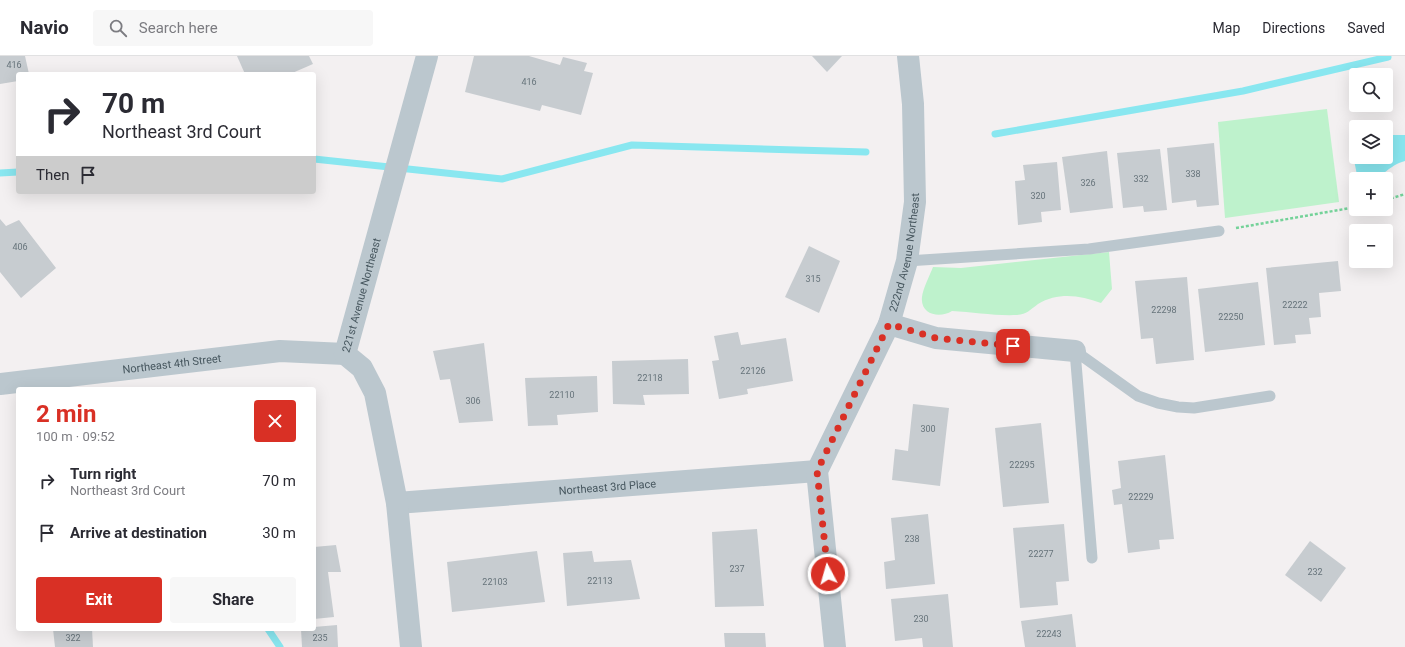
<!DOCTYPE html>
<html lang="en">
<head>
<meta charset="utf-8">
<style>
	:root { --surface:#fff; --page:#f7f7f7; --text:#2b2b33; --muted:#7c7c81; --line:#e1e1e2; --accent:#d93025 }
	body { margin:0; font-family:Roboto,sans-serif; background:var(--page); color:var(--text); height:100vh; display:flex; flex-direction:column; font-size:15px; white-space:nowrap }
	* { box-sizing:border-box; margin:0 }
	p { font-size:13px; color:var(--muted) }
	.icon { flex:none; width:22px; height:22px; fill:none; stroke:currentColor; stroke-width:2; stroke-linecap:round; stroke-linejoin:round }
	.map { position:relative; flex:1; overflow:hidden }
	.details { position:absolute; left:16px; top:331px; width:300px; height:244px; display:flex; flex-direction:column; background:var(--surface); border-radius:4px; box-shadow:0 4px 16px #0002 }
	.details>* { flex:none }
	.banner { position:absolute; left:16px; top:16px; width:300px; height:122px; border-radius:4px; box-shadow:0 4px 16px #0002; background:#fff; color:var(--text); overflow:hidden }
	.tools { position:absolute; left:1349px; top:12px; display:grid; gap:8px }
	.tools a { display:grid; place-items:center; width:44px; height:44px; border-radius:4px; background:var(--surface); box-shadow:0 4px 16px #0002; font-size:20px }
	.pin { position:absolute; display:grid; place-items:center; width:34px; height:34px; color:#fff; margin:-17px; border-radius:8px; box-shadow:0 2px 6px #0006 }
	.me { position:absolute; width:44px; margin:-22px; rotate:354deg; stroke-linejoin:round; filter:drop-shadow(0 0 3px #0008) }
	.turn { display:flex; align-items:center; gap:14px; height:84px; padding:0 20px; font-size:18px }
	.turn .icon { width:52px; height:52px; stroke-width:2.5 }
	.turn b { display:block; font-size:28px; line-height:34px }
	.then { display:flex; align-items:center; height:38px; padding:0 20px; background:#0003; gap:8px; font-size:15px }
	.round { display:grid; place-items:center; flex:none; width:42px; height:42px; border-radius:4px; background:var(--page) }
	.overview { display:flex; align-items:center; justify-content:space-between; height:68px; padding:0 20px }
	h1 { font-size:24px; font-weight:700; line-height:30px; color:var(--accent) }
	.button { display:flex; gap:8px; margin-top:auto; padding:8px 20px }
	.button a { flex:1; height:46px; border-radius:4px; background:var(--accent); color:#fff; font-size:16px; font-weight:700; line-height:46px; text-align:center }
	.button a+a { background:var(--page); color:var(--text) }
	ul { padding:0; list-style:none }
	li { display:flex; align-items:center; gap:12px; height:52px; padding:0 20px }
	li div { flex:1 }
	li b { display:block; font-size:15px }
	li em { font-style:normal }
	header { display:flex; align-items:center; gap:24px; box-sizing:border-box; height:56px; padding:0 20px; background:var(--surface); border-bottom:1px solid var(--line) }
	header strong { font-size:19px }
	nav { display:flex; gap:22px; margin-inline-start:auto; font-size:14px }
	.search { width:280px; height:36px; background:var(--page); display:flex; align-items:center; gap:10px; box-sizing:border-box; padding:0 14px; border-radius:4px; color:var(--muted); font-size:15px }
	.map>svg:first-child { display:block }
</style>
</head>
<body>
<header>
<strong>Navio</strong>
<div class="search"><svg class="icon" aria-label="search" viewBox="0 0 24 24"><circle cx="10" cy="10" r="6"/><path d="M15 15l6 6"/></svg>Search here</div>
<nav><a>Map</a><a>Directions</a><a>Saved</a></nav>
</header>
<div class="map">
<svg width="1405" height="591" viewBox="0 0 1405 591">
	<rect width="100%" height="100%" fill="#f3f0f1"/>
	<g fill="#bef2cc">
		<path d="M 1327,53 L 1339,146 L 1225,162 L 1218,66 Z"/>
		<path d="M 1109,196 L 1112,233 L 1101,247 C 1080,239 1058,236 1038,248 C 1030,254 1027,258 1017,259 C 995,260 973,256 952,255 C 939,263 920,258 922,241 C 923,232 930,219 933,211 L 961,212 Z"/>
	</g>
	<path fill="#89e7f0" d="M 1386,79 L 1405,79 L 1405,105 C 1383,111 1385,127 1357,119 L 1352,94 L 1356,89 L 1356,101 L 1386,101 Z"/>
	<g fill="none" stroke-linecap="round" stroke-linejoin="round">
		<g stroke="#89e7f0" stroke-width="7">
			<path d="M 995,78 L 1243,35 L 1388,1"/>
			<path d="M 314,103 L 502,123 L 632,89 L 866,96"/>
			<path d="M 0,117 L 18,116"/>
			<path d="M 268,573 L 280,591"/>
		</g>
	</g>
	<g fill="#c7ccd0">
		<path d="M 0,0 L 25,0 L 29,18 L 18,18 L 18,25 L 0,28 Z"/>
		<path d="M 237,0 L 309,0 L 313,8 L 290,18 L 245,18 Z"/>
		<path d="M 474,0 L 529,0 L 560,9 L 563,1 L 587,7 L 584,15 L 593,17 L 581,59 L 542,49 L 540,55 L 465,36 Z"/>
		<path d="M 812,0 L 842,0 L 827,16 Z"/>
		<path d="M 1214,87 L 1219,149 L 1197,151 L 1196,144 L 1172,147 L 1167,92 Z"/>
		<path d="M 1160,93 L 1167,154 L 1144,156 L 1143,150 L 1123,152 L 1117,97 Z"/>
		<path d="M 1107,95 L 1113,152 L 1070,157 L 1062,101 Z"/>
		<path d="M 1057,106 L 1061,154 L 1041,156 L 1042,166 L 1018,169 L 1015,125 L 1025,124 L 1023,109 Z"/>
		<path d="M 0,163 L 6,170 L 19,164 L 56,212 L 21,242 L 0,216 Z"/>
		<path d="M 809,190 L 840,205 L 819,257 L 785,241 Z"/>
		<path d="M 1338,205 L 1341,235 L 1319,237 L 1321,261 L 1309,262 L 1311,278 L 1295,279 L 1296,287 L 1274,289 L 1266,212 Z"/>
		<path d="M 1187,221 L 1194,304 L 1156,308 L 1153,282 L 1141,283 L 1135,225 Z"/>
		<path d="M 1258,226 L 1265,289 L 1205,296 L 1198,233 Z"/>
		<path d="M 738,276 L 741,289 L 786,282 L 793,325 L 747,333 L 748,338 L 719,343 L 712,305 L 719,304 L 714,280 Z"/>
		<path d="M 484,287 L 493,365 L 459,367 L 450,323 L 440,324 L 433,295 Z"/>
		<path d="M 688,303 L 689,338 L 643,339 L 645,349 L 613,348 L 612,305 Z"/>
		<path d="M 597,320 L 598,356 L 557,359 L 558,369 L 528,370 L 525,322 Z"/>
		<path d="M 913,348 L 949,352 L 940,430 L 892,424 L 895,393 L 908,395 Z"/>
		<path d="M 1041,367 L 1049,447 L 1003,451 L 995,372 Z"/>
		<path d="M 1165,399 L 1174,483 L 1159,484 L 1160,493 L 1128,497 L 1122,448 L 1114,449 L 1112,434 L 1121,432 L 1118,405 Z"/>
		<path d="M 928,458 L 935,528 L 886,533 L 884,506 L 895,504 L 891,462 Z"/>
		<path d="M 1064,468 L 1069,525 L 1056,526 L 1058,549 L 1020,552 L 1013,472 Z"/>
		<path d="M 757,473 L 764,550 L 715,551 L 712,476 Z"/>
		<path d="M 1310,485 L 1346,512 L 1321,546 L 1285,519 Z"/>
		<path d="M 336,489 L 341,516 L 328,516 L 334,561 L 314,563 L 314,491 Z"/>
		<path d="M 537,495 L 545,546 L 452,556 L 447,506 Z"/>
		<path d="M 592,495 L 594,506 L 631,504 L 640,543 L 567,550 L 563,497 Z"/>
		<path d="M 948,538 L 953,591 L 923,591 L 922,582 L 895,585 L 891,543 Z"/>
		<path d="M 1072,558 L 1076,591 L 1025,591 L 1021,565 Z"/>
		<path d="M 337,569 L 338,591 L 302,591 L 301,573 L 314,573 L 314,571 Z"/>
		<path d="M 53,573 L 92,573 L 93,591 L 55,591 Z"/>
		<path d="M 724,577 L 765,577 L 766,591 L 725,591 Z"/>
	</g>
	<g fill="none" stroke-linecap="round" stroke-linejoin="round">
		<g stroke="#74d299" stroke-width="2.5" stroke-dasharray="3 2" stroke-linecap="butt">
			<path d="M 1386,144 L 1405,138"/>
			<path d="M 1236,172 L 1356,151"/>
		</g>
		<g stroke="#bbc7ce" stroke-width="11">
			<path d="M 907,205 L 1089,193 L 1219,175"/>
			<path d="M 1092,502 L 1075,295 L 1138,340 L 1158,347 L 1178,351 L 1194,352 L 1270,340"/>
		</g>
		<g stroke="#bbc7ce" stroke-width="22">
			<path d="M 889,268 L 936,282 L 1075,295"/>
			<path id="s1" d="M 0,328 L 280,295 L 345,298"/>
			<path id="s2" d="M 397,447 L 817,415"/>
			<path id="s3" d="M 411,591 L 397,447 L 375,337 L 362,312 L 345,298 L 427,0"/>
			<path id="s4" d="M 835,591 L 817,415 L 889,268 L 907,205 L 915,146 L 913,48 L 908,0"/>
		</g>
	</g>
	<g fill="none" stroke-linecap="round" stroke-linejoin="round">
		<path stroke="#d93025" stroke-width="7" stroke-dasharray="0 12.6" d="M 828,518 L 817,415 L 889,268 L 936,282 L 1013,290"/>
	</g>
	<g text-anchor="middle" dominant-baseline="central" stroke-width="4" stroke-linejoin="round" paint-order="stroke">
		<g font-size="9" fill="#67747b">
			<text x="14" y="9">416</text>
			<text x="529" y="26">416</text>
			<text x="1193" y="118">338</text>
			<text x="1141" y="123">332</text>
			<text x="1088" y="127">326</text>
			<text x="1038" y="140">320</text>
			<text x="20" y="191">406</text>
			<text x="813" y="223">315</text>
			<text x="1295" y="249">22222</text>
			<text x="1164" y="254">22298</text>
			<text x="1231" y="261">22250</text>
			<text x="753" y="315">22126</text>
			<text x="650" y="322">22118</text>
			<text x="562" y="339">22110</text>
			<text x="473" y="345">306</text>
			<text x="928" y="373">300</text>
			<text x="1022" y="409">22295</text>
			<text x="1141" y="441">22229</text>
			<text x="912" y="483">238</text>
			<text x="1041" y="498">22277</text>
			<text x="737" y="513">237</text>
			<text x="1315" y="516">232</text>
			<text x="600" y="525">22113</text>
			<text x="495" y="526">22103</text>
			<text x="921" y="563">230</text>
			<text x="1049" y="578">22243</text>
			<text x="73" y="582">322</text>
			<text x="320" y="582">235</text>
		</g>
		<g font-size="11" fill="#47575f" stroke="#fff">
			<text stroke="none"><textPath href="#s4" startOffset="414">222nd Avenue Northeast</textPath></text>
			<text stroke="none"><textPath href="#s3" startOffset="368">221st Avenue Northeast</textPath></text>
			<text stroke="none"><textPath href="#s1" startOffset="173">Northeast 4th Street</textPath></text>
			<text stroke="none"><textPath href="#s2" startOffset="211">Northeast 3rd Place</textPath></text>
		</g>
	</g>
</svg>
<div class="tools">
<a><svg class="icon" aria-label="search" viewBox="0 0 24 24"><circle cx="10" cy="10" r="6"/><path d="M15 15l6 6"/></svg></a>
<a><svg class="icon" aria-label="layers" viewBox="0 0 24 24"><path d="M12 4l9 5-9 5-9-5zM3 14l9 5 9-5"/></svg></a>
<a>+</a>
<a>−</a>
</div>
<div class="pin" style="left:1013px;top:290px;background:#d93025"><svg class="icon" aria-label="arrive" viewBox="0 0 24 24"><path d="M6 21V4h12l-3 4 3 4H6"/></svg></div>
<svg class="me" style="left:828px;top:518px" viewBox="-20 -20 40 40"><circle r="17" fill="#d93025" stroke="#fff" stroke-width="3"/><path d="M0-11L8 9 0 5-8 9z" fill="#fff"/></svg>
<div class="banner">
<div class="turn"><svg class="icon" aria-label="right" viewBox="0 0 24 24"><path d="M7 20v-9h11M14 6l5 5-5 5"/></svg><div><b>70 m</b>Northeast 3rd Court</div></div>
<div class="then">Then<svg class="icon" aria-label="arrive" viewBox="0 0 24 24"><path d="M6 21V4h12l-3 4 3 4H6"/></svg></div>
</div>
<section class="details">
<div class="overview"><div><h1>2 min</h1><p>100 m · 09:52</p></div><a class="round" style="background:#d93025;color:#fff"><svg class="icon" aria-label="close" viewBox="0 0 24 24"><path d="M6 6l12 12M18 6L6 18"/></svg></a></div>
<ul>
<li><svg class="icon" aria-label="right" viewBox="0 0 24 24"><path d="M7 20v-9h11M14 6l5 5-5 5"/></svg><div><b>Turn right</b><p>Northeast 3rd Court</p></div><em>70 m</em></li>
<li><svg class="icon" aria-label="arrive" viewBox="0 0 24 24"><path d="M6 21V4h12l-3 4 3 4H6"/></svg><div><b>Arrive at destination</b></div><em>30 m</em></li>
</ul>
<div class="button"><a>Exit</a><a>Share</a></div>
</section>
</div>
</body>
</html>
